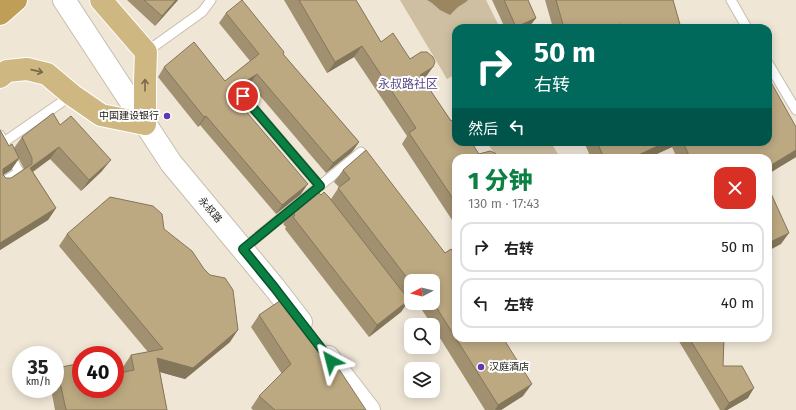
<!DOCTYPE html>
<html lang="zh">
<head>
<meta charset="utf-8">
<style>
	:root { --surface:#fff; --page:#f2f2f2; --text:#222; --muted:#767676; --line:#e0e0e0; --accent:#0b8043 }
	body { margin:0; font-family:"Fira Sans","Noto Sans SC",sans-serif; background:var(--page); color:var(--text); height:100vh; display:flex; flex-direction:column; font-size:15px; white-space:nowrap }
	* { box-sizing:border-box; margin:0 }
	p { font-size:13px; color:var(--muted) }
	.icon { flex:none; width:22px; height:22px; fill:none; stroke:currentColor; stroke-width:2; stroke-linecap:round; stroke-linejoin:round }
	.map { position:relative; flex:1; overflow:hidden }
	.details { position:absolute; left:452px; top:154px; width:320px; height:188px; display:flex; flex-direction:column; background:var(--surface); border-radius:12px; box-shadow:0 2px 10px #0003 }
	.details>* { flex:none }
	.hud { position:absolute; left:452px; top:24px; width:320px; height:122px; border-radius:12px; box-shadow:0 2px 10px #0003; background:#00695c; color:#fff; overflow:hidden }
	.needle { width:26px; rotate:263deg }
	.tools { position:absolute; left:404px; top:274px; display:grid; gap:8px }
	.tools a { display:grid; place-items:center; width:36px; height:36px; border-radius:8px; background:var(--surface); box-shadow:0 2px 10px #0003; font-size:20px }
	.speed { position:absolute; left:12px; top:346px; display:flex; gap:8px; font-size:20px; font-weight:700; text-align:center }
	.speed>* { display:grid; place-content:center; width:52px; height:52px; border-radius:50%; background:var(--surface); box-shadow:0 2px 10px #0003; line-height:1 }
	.speed small { font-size:10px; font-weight:400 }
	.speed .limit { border:6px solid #d22; background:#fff; color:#111 }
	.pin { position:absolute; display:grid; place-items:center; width:34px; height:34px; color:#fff; margin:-17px; border:2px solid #fff; border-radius:50%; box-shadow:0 1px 4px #0007 }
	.me { position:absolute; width:44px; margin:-22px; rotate:322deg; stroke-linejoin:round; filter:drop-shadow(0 0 3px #0008) }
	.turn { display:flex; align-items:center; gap:14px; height:84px; padding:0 16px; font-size:18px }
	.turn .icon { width:52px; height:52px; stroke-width:2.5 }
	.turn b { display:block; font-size:28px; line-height:34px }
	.then { display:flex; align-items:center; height:38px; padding:0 16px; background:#0003; gap:8px; font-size:15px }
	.round { display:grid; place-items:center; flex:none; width:42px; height:42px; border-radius:12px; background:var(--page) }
	.head { display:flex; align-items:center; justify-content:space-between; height:68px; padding:0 16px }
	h1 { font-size:24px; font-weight:800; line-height:30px; color:var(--accent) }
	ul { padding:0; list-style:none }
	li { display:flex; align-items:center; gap:12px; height:50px; margin:0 8px 6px; padding:0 8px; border:2px solid var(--line); border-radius:12px }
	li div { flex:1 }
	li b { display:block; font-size:15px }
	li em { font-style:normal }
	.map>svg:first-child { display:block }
</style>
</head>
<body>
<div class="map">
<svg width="796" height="410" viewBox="0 0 796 410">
	<rect width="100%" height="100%" fill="#efe6d6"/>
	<g fill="#cebfa2">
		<path d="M 400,0 L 486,0 L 500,28 L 456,28 L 456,74 L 447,79 Z"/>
		<path d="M 487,142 L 551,142 L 560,158 L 497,158 Z"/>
	</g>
	<path fill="#9a8762" d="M 427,0 L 468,0 L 466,2 L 458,7 L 450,15 L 440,10 L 432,3 Z"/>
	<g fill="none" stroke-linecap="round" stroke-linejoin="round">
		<defs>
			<g id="service">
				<path d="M 731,0 L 747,28"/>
				<path d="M 146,52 L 202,12 L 211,0"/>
				<path d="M 768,63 L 796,110"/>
				<path d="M 243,96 L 320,186"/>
				<path d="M 0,135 L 19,172 L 0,184"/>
				<path d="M 4,142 L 72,95"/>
				<path d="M 243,249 L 361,152"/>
			</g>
			<g id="tertiary">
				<path d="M 64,0 L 171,163 L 274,287 L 301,322"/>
				<path d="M 328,357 L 369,410"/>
			</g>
			<path id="primary" d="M 0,77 L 7,71 L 27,69 L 47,74 L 72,95 L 101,115 L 145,124 L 145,81 L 146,52 L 101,0"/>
			<path id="trunk" d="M 0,14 L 16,0"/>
		</defs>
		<use href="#service" stroke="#c6beae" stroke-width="11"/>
		<use href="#tertiary" stroke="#c6beae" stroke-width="24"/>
		<use href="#primary" stroke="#fff" stroke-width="24"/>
		<use href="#trunk" stroke="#fff" stroke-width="24"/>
		<use href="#service" stroke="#fff" stroke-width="9"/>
		<use href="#tertiary" stroke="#fff" stroke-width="22"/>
		<use href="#primary" stroke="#cfb781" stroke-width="22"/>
		<use href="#trunk" stroke="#bf9f57" stroke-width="22"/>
	</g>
	<g fill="#a29170" fill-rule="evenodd">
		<path d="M 127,0 L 178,0 L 155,26 Z"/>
		<path d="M 284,0 L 356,0 L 381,42 L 410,59 L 425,78 L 423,79 L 451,121 L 479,154 L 495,153 L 456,158 L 456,226 L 402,144 L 407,136 L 354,57 L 327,73 Z"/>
		<path d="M 492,0 L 528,0 L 536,18 L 529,27 L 528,28 L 505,28 Z"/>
		<path d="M 545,0 L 673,0 L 681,28 L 553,28 Z"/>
		<path d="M 226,13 L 284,52 L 283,54 L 359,142 L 352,152 L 326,173 L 250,84 L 240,91 L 237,95 L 234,97 L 301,194 L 276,214 L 200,125 L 198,127 L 158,77 L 164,67 L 225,81 L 250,61 L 219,23 Z"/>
		<path d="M 60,125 L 102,171 L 81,191 L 50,159 L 33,172 L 56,208 L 48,220 L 0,250 L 0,130 L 9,146 L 14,148 L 22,137 ZM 19,159 L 24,169 L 11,178 L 6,178 L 3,175 L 11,170 Z"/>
		<path d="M 584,142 L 768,142 L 796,157 L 768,174 L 768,158 L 677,158 L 672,147 L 648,158 L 591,158 Z"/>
		<path d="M 366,150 L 523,396 L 501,410 L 485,410 L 433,327 L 433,325 L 432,325 L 420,307 L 418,308 L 414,303 L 433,303 L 433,281 L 411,281 L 411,303 L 412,303 L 410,305 L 408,302 L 401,312 L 369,337 L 285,229 L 286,227 L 283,224 L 292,212 L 321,195 L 328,196 L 331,199 L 339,187 L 334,182 L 343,170 Z"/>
		<path d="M 164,229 L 230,342 L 185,379 L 160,372 L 167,410 L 55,410 L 51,389 L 55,389 L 55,371 L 57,368 L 81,389 L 124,372 L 123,367 L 131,355 L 148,352 L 59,246 L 67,234 Z"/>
		<path d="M 259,315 L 366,410 L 253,410 L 251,408 L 259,396 L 282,374 L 251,327 Z"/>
		<path d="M 677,338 L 724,338 L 723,366 L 748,398 L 727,410 L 720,410 Z"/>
	</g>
	<g fill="#84765b">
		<path d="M 176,0 L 178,0 L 155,26 L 162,16 Z"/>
		<path d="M 536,18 L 529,27 L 528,28 L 515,28 L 516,27 Z"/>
		<path d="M 620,24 L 617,28 L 606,28 Z"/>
		<path d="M 362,46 L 354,57 L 327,73 L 335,62 Z"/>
		<path d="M 433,67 L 425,78 L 412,86 L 420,75 Z"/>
		<path d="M 257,74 L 250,84 L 240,91 L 237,95 L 225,105 L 232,95 L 246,81 Z"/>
		<path d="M 206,116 L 200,125 L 198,127 L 204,117 Z"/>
		<path d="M 359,142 L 352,152 L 326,173 L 333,163 Z"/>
		<path d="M 666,142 L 675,142 L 672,147 L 648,158 L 632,158 Z"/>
		<path d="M 59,147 L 50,159 L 22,179 L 30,168 Z"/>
		<path d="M 796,150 L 796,157 L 768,174 L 768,167 Z"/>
		<path d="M 19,158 L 11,170 L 0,177 L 3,169 Z"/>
		<path d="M 111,160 L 102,171 L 81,191 L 89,180 Z"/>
		<path d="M 308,184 L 301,194 L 276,214 L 282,205 Z"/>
		<path d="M 56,208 L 48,220 L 0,250 L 0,243 Z"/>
		<path d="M 789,233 L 781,244 L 768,251 L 768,243 Z"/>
		<path d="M 409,300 L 401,312 L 369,337 L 377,325 Z"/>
		<path d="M 238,330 L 230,342 L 185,379 L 149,369 L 157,358 Z"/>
		<path d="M 532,384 L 523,396 L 501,410 L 495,410 L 498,405 Z"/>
		<path d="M 754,388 L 748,398 L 727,410 L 724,410 L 729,403 Z"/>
	</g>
	<g fill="#bca982" stroke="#84765b">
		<path d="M 144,0 L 176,0 L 162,16 Z"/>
		<path d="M 242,0 L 284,52 L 283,54 L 359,142 L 333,163 L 257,74 L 246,81 L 244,85 L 232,95 L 308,184 L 282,205 L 206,116 L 204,117 L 164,67 L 194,42 L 225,81 L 259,54 L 226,13 Z"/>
		<path d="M 299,0 L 356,0 L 381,42 L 393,33 L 410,59 L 421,52 L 427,52 L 433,57 L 435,62 L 433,67 L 420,75 L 451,121 L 455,118 L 456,119 L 456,142 L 471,142 L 479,154 L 490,151 L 495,153 L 499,157 L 499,158 L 456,158 L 456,203 L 409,133 L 416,128 L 362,46 L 335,62 Z"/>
		<path d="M 504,0 L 528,0 L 536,18 L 516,27 Z"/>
		<path d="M 556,0 L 673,0 L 681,28 L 622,28 L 620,24 L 606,28 L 564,28 Z"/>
		<path d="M 768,77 L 796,127 L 796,150 L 768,167 L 768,158 L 690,158 L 683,142 L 768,142 Z"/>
		<path d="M 53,113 L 60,125 L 71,116 L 111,160 L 89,180 L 59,147 L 30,168 L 56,208 L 0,243 L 0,130 L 9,146 L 12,144 L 19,158 L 3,169 L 3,175 L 6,178 L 11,178 L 32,164 L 32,158 L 22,137 Z"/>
		<path d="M 597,142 L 666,142 L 632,158 L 604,158 Z"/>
		<path d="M 366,150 L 445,253 L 451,249 L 456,256 L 456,338 L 503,338 L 532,384 L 498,405 L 433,302 L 433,281 L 411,281 L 411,283 L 338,188 L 350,179 L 343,170 Z"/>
		<path d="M 768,187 L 789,233 L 768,243 Z"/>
		<path d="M 317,191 L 321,195 L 324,192 L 328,196 L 409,300 L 377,325 L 293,217 L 295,215 L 292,212 Z"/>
		<path d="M 110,197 L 153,206 L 162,214 L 164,229 L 192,251 L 204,269 L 210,275 L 225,278 L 233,290 L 238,330 L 193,368 L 157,358 L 167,410 L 66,410 L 57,368 L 81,363 L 81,389 L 115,389 L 115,374 L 134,370 L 131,355 L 163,349 L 67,234 Z"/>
		<path d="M 284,298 L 335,363 L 366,410 L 275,410 L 259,396 L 291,364 L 259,315 Z"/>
		<path d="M 689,338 L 724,338 L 723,366 L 742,366 L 754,388 L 729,403 Z"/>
	</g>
	<defs><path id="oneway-shaft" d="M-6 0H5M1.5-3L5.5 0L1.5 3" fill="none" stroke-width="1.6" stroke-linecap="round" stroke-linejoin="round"/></defs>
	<g stroke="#76684a">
		<use href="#oneway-shaft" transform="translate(37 71) rotate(13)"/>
		<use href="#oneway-shaft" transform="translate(145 85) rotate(-90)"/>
	</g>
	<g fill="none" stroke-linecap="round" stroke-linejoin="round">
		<defs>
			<path id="route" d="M 243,96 L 320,186 L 243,249 L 274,287 L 331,361"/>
		</defs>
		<use href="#route" stroke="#07532c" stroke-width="10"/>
		<use href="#route" stroke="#0b8043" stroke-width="7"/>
	</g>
	<g fill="#6037af" stroke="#fff" stroke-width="1.5">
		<circle cx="167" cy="116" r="4"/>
		<circle cx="481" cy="367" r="4"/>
	</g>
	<g text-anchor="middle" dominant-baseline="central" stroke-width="4" stroke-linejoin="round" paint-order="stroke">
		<g font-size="10" fill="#1d1a14" stroke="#fff" text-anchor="end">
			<text x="159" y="116">中国建设银行</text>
			<text x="489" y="367" text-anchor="start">汉庭酒店</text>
		</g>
		<g font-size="10" fill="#1d1a14" stroke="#fff">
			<text transform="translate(210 210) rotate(50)">永叔路</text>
		</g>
		<g font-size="12" fill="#574786" stroke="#fff">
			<text x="408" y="84">永叔路社区</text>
		</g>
	</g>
</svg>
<div class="tools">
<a><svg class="needle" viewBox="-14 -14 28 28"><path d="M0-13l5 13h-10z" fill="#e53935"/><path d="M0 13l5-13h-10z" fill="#767676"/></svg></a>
<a><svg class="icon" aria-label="search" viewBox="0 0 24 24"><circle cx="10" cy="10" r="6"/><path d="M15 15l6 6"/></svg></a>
<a><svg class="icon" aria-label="layers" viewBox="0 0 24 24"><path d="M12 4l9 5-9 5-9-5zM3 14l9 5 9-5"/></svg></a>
</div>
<div class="speed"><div>35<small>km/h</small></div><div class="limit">40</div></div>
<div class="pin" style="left:243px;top:96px;background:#d93025"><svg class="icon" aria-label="arrive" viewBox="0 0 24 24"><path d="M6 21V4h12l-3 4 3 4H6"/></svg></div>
<svg class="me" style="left:331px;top:361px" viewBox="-20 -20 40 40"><path d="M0-17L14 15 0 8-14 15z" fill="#0b8043" stroke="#fff" stroke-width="4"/></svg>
<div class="hud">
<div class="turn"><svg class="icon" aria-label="right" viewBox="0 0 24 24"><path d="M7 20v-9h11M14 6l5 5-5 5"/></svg><div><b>50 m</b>右转</div></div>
<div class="then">然后<svg class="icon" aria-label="left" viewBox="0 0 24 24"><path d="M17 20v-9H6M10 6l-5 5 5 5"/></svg></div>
</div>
<section class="details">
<div class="head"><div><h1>1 分钟</h1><p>130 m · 17:43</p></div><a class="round" style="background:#d93025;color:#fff"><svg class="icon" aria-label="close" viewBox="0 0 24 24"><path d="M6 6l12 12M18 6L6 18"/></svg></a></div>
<ul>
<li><svg class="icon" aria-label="right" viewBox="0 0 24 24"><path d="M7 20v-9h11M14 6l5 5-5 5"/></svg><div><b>右转</b></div><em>50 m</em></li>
<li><svg class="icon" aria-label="left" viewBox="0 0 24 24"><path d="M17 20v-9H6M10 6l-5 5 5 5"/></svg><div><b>左转</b></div><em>40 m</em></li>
</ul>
</section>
</div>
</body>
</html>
